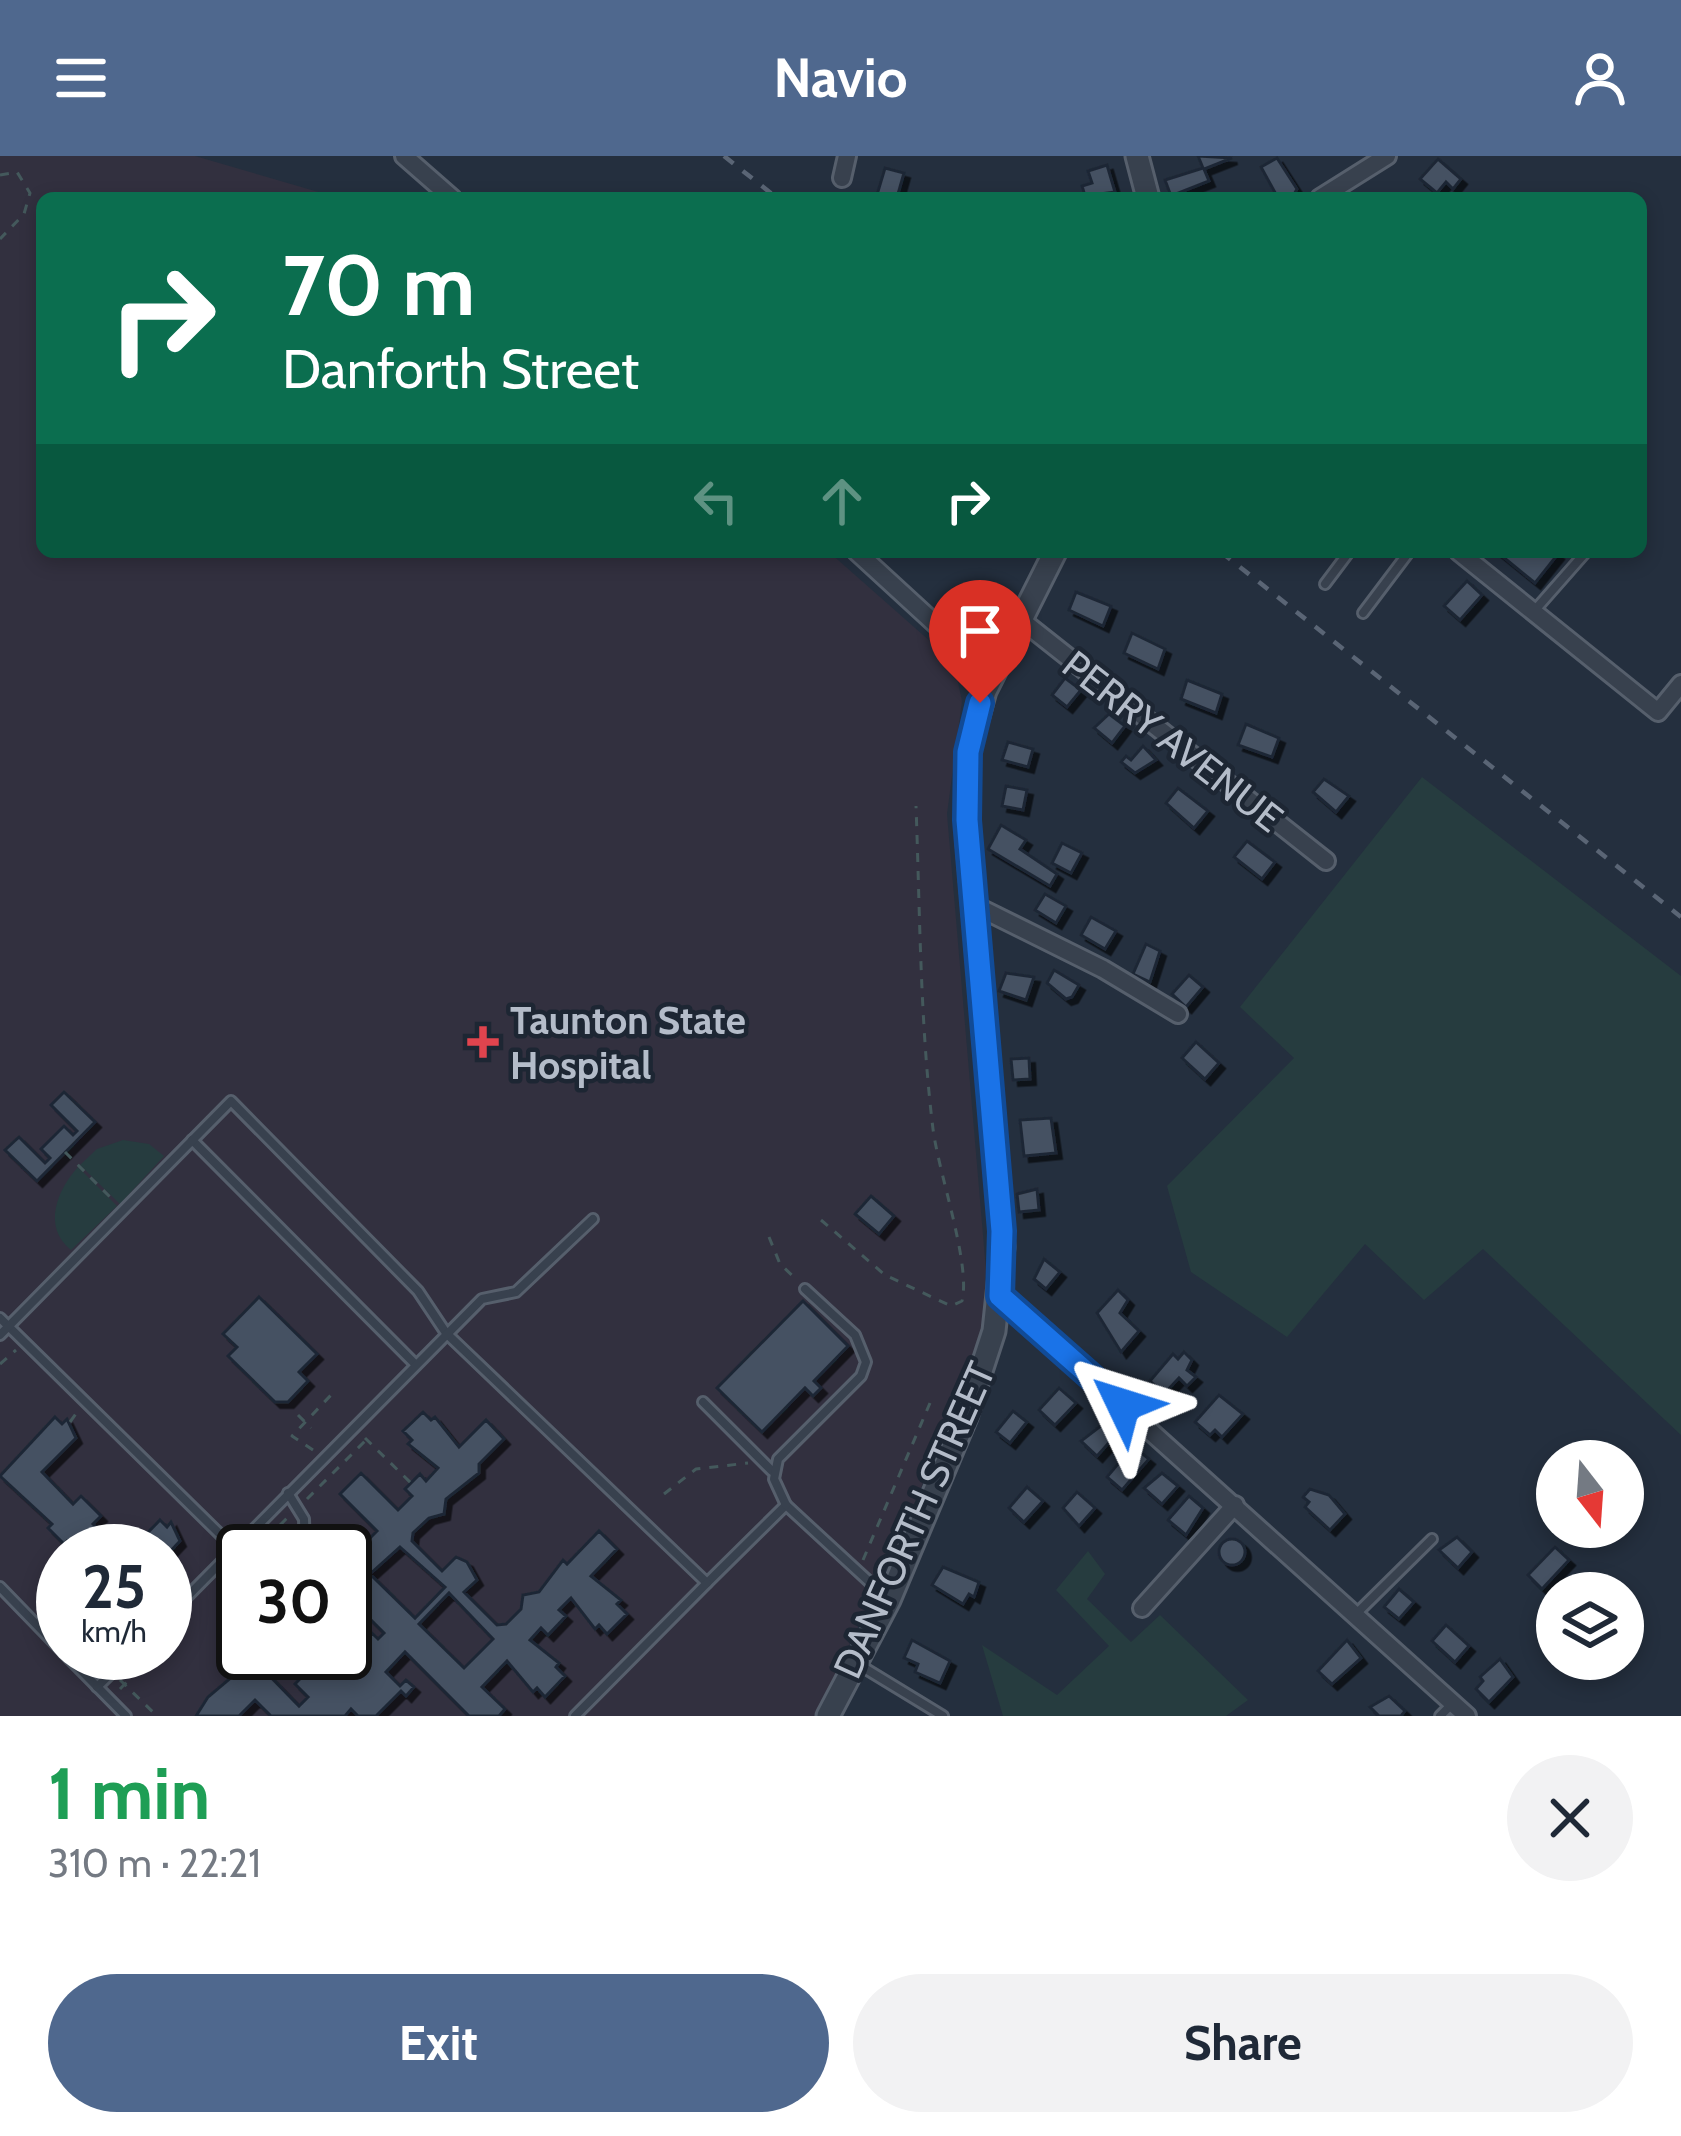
<!DOCTYPE html>
<html lang="en">
<head>
<meta charset="utf-8">
<style>
	:root { --surface:#fff; --page:#f2f2f3; --text:#1f2937; --muted:#747a83; --accent:#4f688e }
	body { margin:0; font-family:Cabin,sans-serif; background:var(--page); color:var(--text); height:100vh; display:flex; flex-direction:column; font-size:45px; white-space:nowrap }
	* { box-sizing:border-box; margin:0 }
	p { font-size:39px; color:var(--muted) }
	.icon { flex:none; width:66px; height:66px; fill:none; stroke:currentColor; stroke-width:2; stroke-linecap:round; stroke-linejoin:round }
	.map { position:relative; height:1560px; overflow:hidden }
	.details { display:flex; flex-direction:column; background:var(--surface); flex:1 }
	.details>* { flex:none }
	.hud { position:absolute; left:36px; top:36px; width:1611px; height:366px; border-radius:18px; box-shadow:0 6px 18px #0003; background:#0b6e4f; color:#fff; overflow:hidden }
	.needle { width:78px; rotate:163deg }
	.tools { position:absolute; left:1536px; top:1284px; display:grid; gap:24px }
	.tools a { display:grid; place-items:center; width:108px; height:108px; border-radius:50%; background:var(--surface); box-shadow:0 6px 18px #0003; font-size:60px }
	.speed { position:absolute; left:36px; top:1368px; display:flex; gap:24px; font-size:60px; font-weight:700; text-align:center }
	.speed>* { display:grid; place-content:center; width:156px; height:156px; border-radius:50%; background:var(--surface); box-shadow:0 6px 18px #0003; line-height:1 }
	.speed small { font-size:30px; font-weight:400 }
	.speed .limit { border:6px solid #111; border-radius:18px; background:#fff; color:#111 }
	.pin { position:absolute; display:grid; place-items:center; width:102px; height:102px; color:#fff; margin:-123px -51px; border-radius:50% 50% 50% 0; rotate:-45deg; box-shadow:0 0 12px #0007 }
	.pin .icon { rotate:45deg }
	.me { position:absolute; width:132px; margin:-66px; rotate:311deg; stroke-linejoin:round; filter:drop-shadow(0 0 9px #0008) }
	.turn { display:flex; align-items:center; gap:42px; height:252px; padding:0 48px; font-size:54px }
	.turn .icon { width:156px; height:156px; stroke-width:2.5 }
	.turn b { display:block; font-size:84px; line-height:102px }
	.lanes { display:flex; align-items:center; height:114px; padding:0 48px; background:#0003; justify-content:center; gap:60px; direction:ltr }
	.lanes .off { opacity:.35 }
	.round { display:grid; place-items:center; flex:none; width:126px; height:126px; border-radius:63px; background:var(--page) }
	.head { display:flex; align-items:center; justify-content:space-between; height:204px; padding:0 48px }
	h1 { font-size:72px; font-weight:700; line-height:90px; color:#1e9e55 }
	.primary-button { display:flex; gap:24px; margin-top:auto; padding:24px 48px }
	.primary-button a { flex:1; height:138px; border-radius:72px; background:var(--accent); color:#fff; font-size:48px; font-weight:700; line-height:138px; text-align:center }
	.primary-button a+a { background:var(--page); color:var(--text) }
	header { display:flex; justify-content:space-between; align-items:center; height:156px; padding:0 48px; background:var(--accent); color:#fff; font-size:54px; font-weight:700 }
	.map>svg:first-child { display:block }
</style>
</head>
<body>
<header><svg class="icon" aria-label="menu" viewBox="0 0 24 24"><path d="M4 6h16M4 12h16M4 18h16"/></svg>Navio<svg class="icon" aria-label="person" viewBox="0 0 24 24"><circle cx="12" cy="8" r="4"/><path d="M4 21q1-7 8-7t8 7"/></svg></header>
<div class="map">
<svg width="1681" height="1560" viewBox="0 0 1681 1560">
	<defs>
		<filter id="shadow"><feDropShadow dx="5.5" dy="5.5" stdDeviation="0" flood-color="#0009"/></filter>
	</defs>
	<rect width="100%" height="100%" fill="#242f3e"/>
	<path fill="#32303f" fill-rule="evenodd" d="M 0,0 L 195,0 L 339,42 L 42,42 L 42,396 L 829,396 L 940,494 L 956,517 L 962,545 L 947,658 L 986,1114 L 984,1163 L 976,1197 L 899,1386 L 815,1560 L 0,1560 ZM 63,1395 L 165,1395 L 165,1497 L 63,1497 ZM 243,1395 L 345,1395 L 345,1497 L 243,1497 Z"/>
	<g fill="#263c3f">
		<path d="M 1422,621 L 1681,820 L 1681,1279 L 1483,1093 L 1424,1144 L 1365,1088 L 1287,1181 L 1191,1116 L 1167,1030 L 1294,902 L 1240,851 Z"/>
		<path d="M 123,984 L 149,988 L 164,1000 L 120,1048 L 80,1009 L 97,993 Z"/>
		<path d="M 78,1011 L 117,1050 L 71,1094 C 42,1071 57,1034 78,1011 Z"/>
		<path d="M 1088,1395 L 1105,1418 L 1087,1443 L 1131,1486 L 1160,1459 L 1248,1544 L 1226,1560 L 1003,1560 L 982,1489 L 1057,1539 L 1109,1490 L 1056,1434 Z"/>
	</g>
	<g fill="#455162" stroke="#1f2835" stroke-width="3" fill-rule="evenodd" filter="url(#shadow)">
		<path d="M 1198,0 L 1232,2 L 1204,13 L 1209,25 L 1171,40 L 1165,24 L 1203,12 Z"/>
		<path d="M 1277,2 L 1297,33 L 1292,42 L 1278,42 L 1261,11 Z"/>
		<path d="M 1438,3 L 1461,23 L 1453,33 L 1446,26 L 1437,37 L 1420,23 Z"/>
		<path d="M 1107,9 L 1115,36 L 1085,40 L 1082,30 L 1092,27 L 1088,15 Z"/>
		<path d="M 885,12 L 904,17 L 898,38 L 906,42 L 876,42 Z"/>
		<path d="M 1497,396 L 1555,396 L 1558,398 L 1535,427 Z"/>
		<path d="M 1467,425 L 1482,439 L 1460,464 L 1444,450 Z"/>
		<path d="M 1076,436 L 1111,450 L 1103,470 L 1069,454 Z"/>
		<path d="M 1132,477 L 1165,493 L 1158,513 L 1124,497 Z"/>
		<path d="M 1065,522 L 1081,534 L 1067,551 L 1052,539 Z"/>
		<path d="M 1187,524 L 1222,538 L 1216,557 L 1181,543 Z"/>
		<path d="M 1109,558 L 1125,570 L 1112,587 L 1094,572 Z"/>
		<path d="M 1246,568 L 1279,582 L 1272,601 L 1238,589 Z"/>
		<path d="M 1008,586 L 1033,593 L 1028,611 L 1002,604 Z"/>
		<path d="M 1143,590 L 1156,604 L 1135,617 L 1121,606 L 1126,600 L 1131,604 Z"/>
		<path d="M 1324,623 L 1349,640 L 1336,656 L 1313,636 Z"/>
		<path d="M 1006,630 L 1027,634 L 1023,654 L 1002,650 Z"/>
		<path d="M 1178,632 L 1208,655 L 1194,672 L 1166,647 Z"/>
		<path d="M 1001,669 L 1026,684 L 1020,693 L 1057,718 L 1050,730 L 988,693 Z"/>
		<path d="M 1247,685 L 1275,706 L 1262,723 L 1234,701 Z"/>
		<path d="M 1062,687 L 1082,697 L 1071,717 L 1052,707 Z"/>
		<path d="M 1045,738 L 1066,750 L 1056,767 L 1035,754 Z"/>
		<path d="M 1091,761 L 1116,775 L 1105,793 L 1081,779 Z"/>
		<path d="M 1146,788 L 1160,795 L 1150,826 L 1133,818 Z"/>
		<path d="M 1054,814 L 1079,829 L 1072,841 L 1066,843 L 1047,827 Z"/>
		<path d="M 1006,817 L 1034,821 L 1026,844 L 999,835 Z"/>
		<path d="M 1189,819 L 1203,831 L 1186,851 L 1172,838 Z"/>
		<path d="M 1196,886 L 1219,907 L 1205,923 L 1182,902 Z"/>
		<path d="M 1029,902 L 1030,923 L 1013,924 L 1011,903 Z"/>
		<path d="M 64,936 L 95,966 L 37,1025 L 5,994 L 19,981 L 45,1007 L 50,1002 L 41,993 L 64,970 L 73,979 L 77,975 L 51,949 Z"/>
		<path d="M 1051,962 L 1056,997 L 1024,1000 L 1020,964 Z"/>
		<path d="M 1037,1033 L 1039,1054 L 1019,1056 L 1017,1038 Z"/>
		<path d="M 871,1040 L 894,1060 L 879,1078 L 855,1058 Z"/>
		<path d="M 1044,1103 L 1060,1116 L 1046,1133 L 1034,1123 Z"/>
		<path d="M 1118,1134 L 1128,1144 L 1120,1157 L 1139,1175 L 1121,1196 L 1097,1157 Z"/>
		<path d="M 259,1141 L 317,1198 L 299,1216 L 308,1225 L 288,1246 L 275,1246 L 228,1200 L 237,1191 L 223,1178 Z"/>
		<path d="M 803,1145 L 848,1190 L 814,1225 L 821,1232 L 813,1240 L 805,1232 L 762,1276 L 717,1232 Z"/>
		<path d="M 1184,1196 L 1192,1204 L 1187,1214 L 1196,1221 L 1187,1230 L 1179,1222 L 1164,1238 L 1150,1225 L 1173,1198 L 1178,1203 Z"/>
		<path d="M 1059,1232 L 1076,1247 L 1055,1269 L 1039,1254 Z"/>
		<path d="M 1219,1239 L 1243,1258 L 1222,1281 L 1215,1274 L 1210,1279 L 1195,1266 Z"/>
		<path d="M 1013,1255 L 1027,1266 L 1010,1287 L 996,1276 Z"/>
		<path d="M 423,1256 L 431,1264 L 435,1261 L 459,1291 L 486,1264 L 504,1283 L 479,1308 L 479,1317 L 446,1343 L 444,1358 L 429,1362 L 413,1377 L 412,1385 L 442,1415 L 456,1401 L 467,1406 L 477,1424 L 464,1436 L 497,1469 L 506,1468 L 521,1453 L 523,1439 L 539,1436 L 563,1404 L 567,1408 L 599,1375 L 617,1393 L 591,1420 L 621,1444 L 617,1448 L 627,1458 L 607,1478 L 599,1469 L 595,1473 L 571,1442 L 559,1454 L 566,1460 L 548,1479 L 541,1472 L 530,1484 L 559,1507 L 556,1511 L 565,1520 L 545,1541 L 537,1532 L 533,1536 L 507,1505 L 482,1531 L 505,1553 L 499,1560 L 469,1560 L 405,1496 L 386,1516 L 400,1530 L 406,1524 L 414,1531 L 406,1540 L 401,1535 L 376,1560 L 358,1560 L 351,1553 L 345,1560 L 271,1560 L 255,1544 L 239,1560 L 196,1560 L 208,1541 L 253,1503 L 299,1550 L 308,1541 L 295,1528 L 325,1497 L 345,1497 L 345,1475 L 360,1489 L 372,1477 L 378,1483 L 384,1477 L 345,1438 L 345,1396 L 350,1402 L 377,1375 L 340,1338 L 361,1317 L 398,1354 L 412,1340 L 405,1333 L 420,1318 L 426,1325 L 438,1312 L 408,1288 L 412,1284 L 403,1275 ZM 400,1391 L 445,1431 L 415,1462 L 370,1418 ZM 449,1437 L 493,1483 L 464,1512 L 419,1468 Z"/>
		<path d="M 55,1261 L 62,1268 L 67,1263 L 76,1282 L 42,1316 L 73,1348 L 81,1340 L 101,1360 L 93,1368 L 121,1395 L 78,1395 L 67,1385 L 64,1388 L 48,1372 L 52,1368 L 0,1320 Z"/>
		<path d="M 1102,1269 L 1115,1280 L 1097,1300 L 1081,1285 Z"/>
		<path d="M 1133,1290 L 1149,1303 L 1122,1334 L 1107,1321 Z"/>
		<path d="M 1162,1317 L 1178,1330 L 1162,1348 L 1144,1332 Z"/>
		<path d="M 1027,1331 L 1043,1345 L 1024,1366 L 1009,1352 Z"/>
		<path d="M 1310,1333 L 1329,1339 L 1345,1358 L 1330,1374 L 1305,1351 L 1309,1346 L 1303,1341 Z"/>
		<path d="M 1077,1336 L 1095,1352 L 1079,1370 L 1063,1352 Z"/>
		<path d="M 1189,1340 L 1203,1352 L 1186,1379 L 1168,1364 Z"/>
		<path d="M 160,1364 L 167,1371 L 171,1366 L 180,1385 L 165,1401 L 165,1395 L 130,1395 Z"/>
		<path d="M 1457,1381 L 1472,1396 L 1458,1412 L 1439,1394 Z"/>
		<circle cx="1232" cy="1396" r="13"/>
		<path d="M 1555,1391 L 1569,1404 L 1542,1433 L 1528,1419 Z"/>
		<path d="M 943,1411 L 979,1426 L 974,1441 L 969,1438 L 963,1448 L 932,1429 Z"/>
		<path d="M 1399,1433 L 1414,1446 L 1399,1463 L 1384,1451 Z"/>
		<path d="M 1446,1469 L 1469,1490 L 1455,1506 L 1432,1485 Z"/>
		<path d="M 912,1484 L 950,1505 L 940,1527 L 915,1516 L 918,1508 L 904,1502 Z"/>
		<path d="M 1347,1484 L 1361,1502 L 1332,1528 L 1318,1515 Z"/>
		<path d="M 1500,1503 L 1513,1521 L 1489,1546 L 1476,1533 L 1483,1525 L 1480,1521 Z"/>
		<path d="M 1389,1540 L 1405,1555 L 1401,1560 L 1379,1560 L 1370,1551 Z"/>
	</g>
	<g fill="none" stroke-linecap="round" stroke-linejoin="round">
		<defs>
			<g id="service">
				<path d="M 1325,428 L 1349,396"/>
				<path d="M 1535,454 L 1586,396"/>
				<path d="M 1363,457 L 1409,396"/>
				<path d="M 192,984 L 415,1208"/>
				<path d="M 0,1162 L 234,1392"/>
				<path d="M 0,1179 L 231,945 L 418,1135 L 446,1177 L 707,1427 L 786,1349 L 888,1443"/>
				<path d="M 703,1246 L 772,1315"/>
				<path d="M 288,1337 L 304,1363 L 305,1395"/>
				<path d="M 786,1349 L 774,1323 L 778,1303 L 861,1220 L 866,1206 L 855,1179 L 805,1133"/>
				<path d="M 0,1431 L 63,1496"/>
				<path d="M 1357,1457 L 1432,1383"/>
				<path d="M 165,1463 L 482,1143 L 516,1136 L 593,1063"/>
				<path d="M 64,1497 L 126,1560"/>
				<path d="M 861,1510 L 943,1560"/>
				<path d="M 97,1531 L 132,1497"/>
				<path d="M 575,1560 L 707,1427"/>
				<path d="M 1440,1560 L 1452,1548"/>
			</g>
			<g id="minor">
				<path d="M 404,0 L 452,42"/>
				<path d="M 842,22 L 847,0"/>
				<path d="M 1320,42 L 1387,0"/>
				<path d="M 857,396 L 992,520"/>
				<path d="M 1459,396 L 1658,556 L 1681,528"/>
				<path d="M 1021,464 L 1326,705"/>
				<path d="M 974,749 L 1103,813 L 1178,858"/>
				<path d="M 1000,1140 L 1467,1560"/>
				<path d="M 1142,1452 L 1235,1349"/>
			</g>
			<g id="tertiary">
				<path d="M 1137,0 L 1148,42"/>
				<path d="M 828,1560 L 889,1444 L 966,1261 L 994,1175 L 1003,1091 L 968,687 L 968,596 L 985,535 L 1055,396"/>
			</g>
		</defs>
		<use href="#service" stroke="#565f6c" stroke-width="14"/>
		<use href="#minor" stroke="#565f6c" stroke-width="22"/>
		<use href="#tertiary" stroke="#565f6c" stroke-width="27"/>
		<g stroke="#44595c" stroke-width="3" stroke-dasharray="9 9" stroke-linecap="butt">
			<path d="M 0,19 L 17,16 L 30,37 L 24,58 L 0,83"/>
			<path d="M 65,996 L 115,1046"/>
			<path d="M 821,1064 L 885,1119 L 951,1150 L 962,1145 C 971,1108 939,1019 933,973 C 920,867 920,757 916,650"/>
			<path d="M 769,1081 L 780,1108 L 796,1123"/>
			<path d="M 0,1208 L 16,1194"/>
			<path d="M 298,1259 L 311,1272"/>
			<path d="M 70,1266 L 78,1255"/>
			<path d="M 365,1282 L 411,1327"/>
			<path d="M 313,1294 L 292,1280 L 332,1238"/>
			<path d="M 664,1338 L 696,1313 L 748,1307"/>
			<path d="M 307,1343 L 367,1283"/>
			<path d="M 255,1395 L 287,1362"/>
			<path d="M 863,1404 L 930,1247"/>
			<path d="M 228,1422 L 243,1407"/>
			<path d="M 165,1487 L 171,1482"/>
			<path d="M 93,1497 L 105,1508"/>
			<path d="M 120,1524 L 157,1560"/>
			<path d="M 120,1533 L 155,1497"/>
		</g>
		<use href="#service" stroke="#38414e" stroke-width="8"/>
		<use href="#minor" stroke="#38414e" stroke-width="16"/>
		<use href="#tertiary" stroke="#38414e" stroke-width="21"/>
		<g stroke="#5a6575" stroke-width="4.5" stroke-dasharray="12 12" stroke-linecap="butt">
			<path d="M 724,0 L 777,42"/>
			<path d="M 1221,396 L 1681,761"/>
		</g>
	</g>
	<g fill="none" stroke-linecap="round" stroke-linejoin="round">
		<defs>
			<path id="route" d="M 980,547 L 968,596 L 967,664 L 1002,1075 L 1000,1140 L 1123,1249"/>
		</defs>
		<use href="#route" stroke="#114b97" stroke-width="30"/>
		<use href="#route" stroke="#1a73e8" stroke-width="21"/>
	</g>
	<path fill="#e0444e" stroke="#1d2633" stroke-width="4.5" d="M477 868h12v12h12v12h-12v12h-12v-12h-12v-12h12z"/>
	<g text-anchor="middle" dominant-baseline="central" stroke-width="9" stroke-linejoin="round" paint-order="stroke">
		<g font-size="39" fill="#b4bcc9" stroke="#1d2633">
			<text transform="translate(1173 585) rotate(38)">PERRY AVENUE</text>
			<text transform="translate(914 1364) rotate(-66)">DANFORTH STREET</text>
		</g>
		<g font-size="39" font-weight="bold" fill="#b4bcc9" stroke="#1d2633" text-anchor="start">
			<text x="510" y="864">Taunton State<tspan x="510" dy="45">Hospital</tspan></text>
		</g>
	</g>
</svg>
<div class="tools">
<a><svg class="needle" viewBox="-14 -14 28 28"><path d="M0-13l5 13h-10z" fill="#e53935"/><path d="M0 13l5-13h-10z" fill="#747a83"/></svg></a>
<a><svg class="icon" aria-label="layers" viewBox="0 0 24 24"><path d="M12 4l9 5-9 5-9-5zM3 14l9 5 9-5"/></svg></a>
</div>
<div class="speed"><div>25<small>km/h</small></div><div class="limit">30</div></div>
<div class="pin" style="left:980px;top:547px;background:#d93025"><svg class="icon" aria-label="arrive" viewBox="0 0 24 24"><path d="M6 21V4h12l-3 4 3 4H6"/></svg></div>
<svg class="me" style="left:1123px;top:1249px" viewBox="-20 -20 40 40"><path d="M0-17L14 15 0 8-14 15z" fill="#1a73e8" stroke="#fff" stroke-width="4"/></svg>
<div class="hud">
<div class="turn"><svg class="icon" aria-label="right" viewBox="0 0 24 24"><path d="M7 20v-9h11M14 6l5 5-5 5"/></svg><div><b>70 m</b>Danforth Street</div></div>
<div class="lanes"><svg class="icon off" aria-label="left" viewBox="0 0 24 24"><path d="M17 20v-9H6M10 6l-5 5 5 5"/></svg><svg class="icon off" aria-label="ahead" viewBox="0 0 24 24"><path d="M12 20V5M6 11l6-6 6 6"/></svg><svg class="icon" aria-label="right" viewBox="0 0 24 24"><path d="M7 20v-9h11M14 6l5 5-5 5"/></svg></div>
</div>
</div>
<section class="details">
<div class="head"><div><h1>1 min</h1><p>310 m · 22:21</p></div><a class="round"><svg class="icon" aria-label="close" viewBox="0 0 24 24"><path d="M6 6l12 12M18 6L6 18"/></svg></a></div>
<div class="primary-button"><a>Exit</a><a>Share</a></div>
</section>
</body>
</html>
